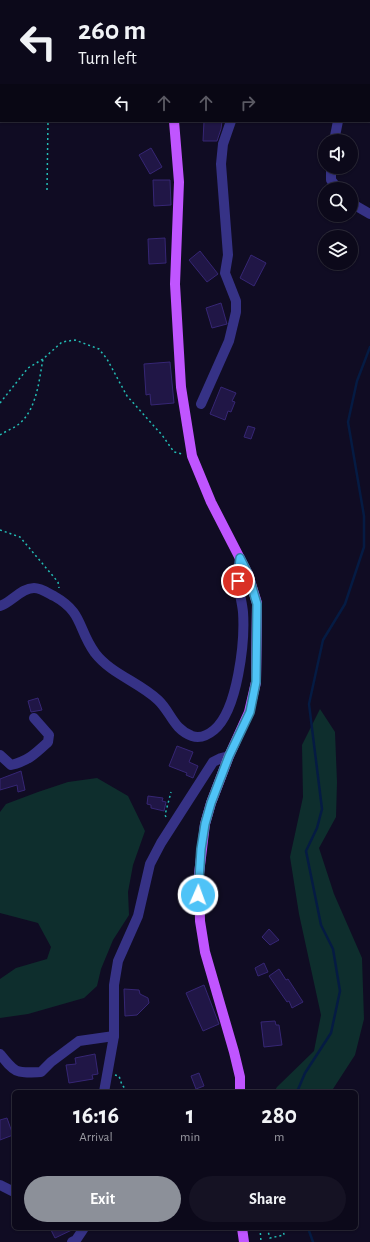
<!DOCTYPE html>
<html lang="en">
<head>
<meta charset="utf-8">
<style>
	:root { --surface:#0c091a; --page:#151223; --text:#f1f3f6; --muted:#9a9aa2; --line:#2c2a39; --accent:#8c9099 }
	body { margin:0; font-family:"Alegreya Sans",sans-serif; background:var(--page); color:var(--text); height:100vh; display:flex; flex-direction:column; font-size:15px; white-space:nowrap }
	* { box-sizing:border-box; margin:0 }
	p { font-size:13px; color:var(--muted) }
	.icon { flex:none; width:22px; height:22px; fill:none; stroke:currentColor; stroke-width:2; stroke-linecap:round; stroke-linejoin:round }
	.map { position:relative; flex:1; overflow:hidden }
	.drawer { position:absolute; left:12px; top:1090px; width:346px; height:140px; display:flex; flex-direction:column; background:var(--surface); border-radius:6px; box-shadow:0 1px 3px #0004,0 0 0 1px var(--line) }
	.drawer>* { flex:none }
	.guide { position:absolute; left:0px; top:0px; width:370px; height:122px; box-shadow:0 1px 3px #0004,0 0 0 1px var(--line); background:#0c091a; color:var(--text); overflow:hidden }
	.buttons { position:absolute; left:318px; top:134px; display:grid; gap:8px }
	.buttons a { display:grid; place-items:center; width:40px; height:40px; border-radius:50%; background:var(--surface); box-shadow:0 1px 3px #0004,0 0 0 1px var(--line); font-size:20px }
	.pin { position:absolute; display:grid; place-items:center; width:34px; height:34px; color:#fff; margin:-17px; border:2px solid #fff; border-radius:50%; box-shadow:0 1px 4px #0007 }
	.me { position:absolute; width:44px; margin:-22px; rotate:2deg; stroke-linejoin:round; filter:drop-shadow(0 0 3px #0008) }
	.turn { display:flex; align-items:center; gap:14px; height:84px; padding:0 12px; font-size:18px }
	.turn .icon { width:52px; height:52px; stroke-width:2.5 }
	.turn b { display:block; font-size:28px; line-height:34px }
	.lanes { display:flex; align-items:center; height:38px; padding:0 12px; background:#0003; justify-content:center; gap:20px; direction:ltr }
	.lanes .off { opacity:.35 }
	.eta { display:flex; justify-content:space-evenly; align-items:center; height:68px; text-align:center }
	.eta b { font-size:24px; font-weight:700; line-height:28px }
	.primary-button { display:flex; gap:8px; margin-top:auto; padding:8px 12px }
	.primary-button a { flex:1; height:46px; border-radius:24px; background:var(--accent); color:#fff; font-size:16px; font-weight:700; line-height:46px; text-align:center }
	.primary-button a+a { background:var(--page); color:var(--text) }
	.map>svg:first-child { display:block }
</style>
</head>
<body>
<div class="map">
<svg width="370" height="1242" viewBox="0 0 370 1242">
	<rect width="100%" height="100%" fill="#100c23"/>
	<g fill="#0e2e2d">
		<path d="M 320,709 L 335,732 L 337,782 L 336,817 L 319,848 L 334,894 L 362,958 L 364,1019 L 355,1055 L 331,1092 L 274,1092 L 277,1087 L 314,1051 L 321,1015 L 299,914 L 290,857 L 303,797 L 302,745 Z"/>
		<path d="M 97,778 L 128,796 L 145,831 L 133,865 L 128,892 L 129,915 L 113,940 L 101,969 L 97,986 L 84,998 L 28,1014 L 0,1018 L 0,979 L 16,968 L 47,959 L 51,947 L 38,923 L 0,913 L 0,812 L 6,804 L 38,792 L 68,782 Z"/>
	</g>
	<g fill="none" stroke-linecap="round" stroke-linejoin="round">
		<g stroke="#051b43" stroke-width="2.5">
			<path d="M 297,1092 L 305,1073 L 331,1033 L 340,991 L 333,949 L 321,925 L 306,851 L 317,828 L 322,809 L 309,704 L 323,640 L 345,604 L 364,547 L 364,516 L 348,422 L 357,381 L 370,347"/>
			<path d="M 308,1228 L 313,1242"/>
		</g>
	</g>
	<g fill="#201646" stroke="#362674">
		<path d="M 204,121 L 222,121 L 221,129 L 217,141 L 203,141 Z"/>
		<path d="M 151,148 L 162,167 L 150,174 L 139,155 Z"/>
		<path d="M 153,180 L 170,180 L 171,205 L 154,206 Z"/>
		<path d="M 165,238 L 166,263 L 149,264 L 148,239 Z"/>
		<path d="M 200,251 L 218,274 L 207,282 L 189,260 Z"/>
		<path d="M 251,255 L 266,263 L 254,286 L 240,278 Z"/>
		<path d="M 221,303 L 227,324 L 212,328 L 206,308 Z"/>
		<path d="M 170,362 L 174,403 L 151,405 L 150,394 L 146,395 L 144,364 Z"/>
		<path d="M 221,387 L 236,393 L 232,401 L 235,402 L 231,412 L 228,411 L 225,420 L 210,414 Z"/>
		<path d="M 248,426 L 255,428 L 251,439 L 244,437 Z"/>
		<path d="M 38,698 L 42,710 L 31,712 L 28,701 Z"/>
		<path d="M 177,746 L 193,752 L 189,762 L 198,766 L 193,778 L 186,775 L 187,773 L 169,766 Z"/>
		<path d="M 21,771 L 25,790 L 18,792 L 17,785 L 0,790 L 0,779 Z"/>
		<path d="M 148,796 L 163,798 L 162,801 L 166,802 L 164,811 L 151,808 L 151,805 L 147,804 Z"/>
		<path d="M 269,929 L 279,940 L 270,945 L 262,937 Z"/>
		<path d="M 264,963 L 268,972 L 258,976 L 255,968 Z"/>
		<path d="M 279,969 L 286,980 L 288,979 L 303,1002 L 292,1008 L 289,1001 L 287,1002 L 269,976 Z"/>
		<path d="M 204,985 L 219,1024 L 203,1031 L 186,993 Z"/>
		<path d="M 124,989 L 139,990 L 140,994 L 148,998 L 149,1003 L 137,1015 L 125,1016 Z"/>
		<path d="M 275,1021 L 276,1025 L 279,1025 L 282,1045 L 264,1047 L 261,1022 Z"/>
		<path d="M 95,1054 L 98,1074 L 92,1075 L 93,1079 L 69,1083 L 66,1065 L 76,1064 L 75,1058 Z"/>
		<path d="M 199,1073 L 204,1086 L 196,1089 L 191,1076 Z"/>
		<path d="M 7,1118 L 13,1135 L 0,1140 L 0,1120 Z"/>
		<path d="M 50,1228 L 76,1228 L 55,1238 Z"/>
	</g>
	<g fill="none" stroke-linecap="round" stroke-linejoin="round">
		<g stroke="#23bdb5" stroke-width="1.5" stroke-dasharray="2 3" stroke-linecap="butt">
			<path d="M 17,0 L 18,1"/>
			<path d="M 47,190 L 48,121"/>
			<path d="M 0,403 L 28,368 L 43,359 L 62,342 L 75,340 L 99,349 L 107,359 L 127,396 L 162,435 L 174,452 L 182,454"/>
			<path d="M 0,435 C 6,431 14,428 19,424 C 37,409 39,380 43,359"/>
			<path d="M 0,530 L 20,537 L 58,582 L 59,588"/>
			<path d="M 166,817 L 165,815 L 171,792"/>
			<path d="M 115,1075 L 119,1076 L 122,1085 L 128,1092"/>
			<path d="M 260,1228 L 261,1242"/>
			<path d="M 267,1228 L 270,1238 L 284,1235 L 283,1228"/>
		</g>
		<g stroke="#363286" stroke-width="10">
			<path d="M 266,0 L 266,1"/>
			<path d="M 369,61 L 370,60"/>
			<path d="M 334,141 L 338,121"/>
			<path d="M 331,167 L 331,180 L 338,189"/>
			<path d="M 351,203 L 370,214"/>
			<path d="M 201,404 L 229,341 L 236,312 L 236,301 L 225,273 L 228,255 L 221,164 L 223,144 L 231,121"/>
			<path d="M 0,606 C 12,602 21,588 34,588 C 41,588 48,593 54,596 C 84,613 77,628 95,653 C 111,674 139,682 158,700 C 171,712 173,729 192,736 C 201,739 208,735 214,730 C 238,710 245,641 243,612 C 242,602 239,592 238,582 C 237,575 239,566 240,558"/>
			<path d="M 0,755 L 11,765 C 28,761 35,754 48,742 L 49,735 L 34,718"/>
			<path d="M 0,1054 C 16,1074 15,1073 41,1072 L 51,1062 L 79,1041 L 114,1036"/>
			<path d="M 104,1092 L 114,1036 L 114,985 L 118,961 L 138,916 L 150,864 L 161,843 L 213,762 L 221,758 L 229,756"/>
			<path d="M 0,1185 L 14,1192"/>
			<path d="M 72,1242 L 76,1240 L 84,1228"/>
		</g>
		<g stroke="#c055ff" stroke-width="10">
			<path d="M 145,0 L 145,1"/>
			<path d="M 174,121 L 179,182 L 175,284 L 181,387 L 192,456 L 211,502 L 248,574 L 257,603 L 256,682 L 249,712 L 229,756 L 211,803 L 205,824 L 199,874 L 200,921 L 205,952 L 234,1052 L 240,1077 L 240,1092"/>
			<path d="M 242,1228 L 244,1242"/>
		</g>
	</g>
	<g fill="none" stroke-linecap="round" stroke-linejoin="round">
		<defs>
			<path id="route" d="M 198,895 L 201,849 L 205,824 L 211,803 L 229,756 L 250,712 L 256,682 L 257,604 L 248,574 L 240,558 L 238,581"/>
		</defs>
		<use href="#route" stroke="#337fa1" stroke-width="10"/>
		<use href="#route" stroke="#4fc3f7" stroke-width="7"/>
	</g>
</svg>
<div class="buttons">
<a><svg class="icon" aria-label="sound" viewBox="0 0 24 24"><path d="M4 9h4l5-4v14l-5-4H4zM17 9q2 3 0 6"/></svg></a>
<a><svg class="icon" aria-label="search" viewBox="0 0 24 24"><circle cx="10" cy="10" r="6"/><path d="M15 15l6 6"/></svg></a>
<a><svg class="icon" aria-label="layers" viewBox="0 0 24 24"><path d="M12 4l9 5-9 5-9-5zM3 14l9 5 9-5"/></svg></a>
</div>
<div class="pin" style="left:238px;top:581px;background:#d93025"><svg class="icon" aria-label="arrive" viewBox="0 0 24 24"><path d="M6 21V4h12l-3 4 3 4H6"/></svg></div>
<svg class="me" style="left:198px;top:895px" viewBox="-20 -20 40 40"><circle r="17" fill="#4fc3f7" stroke="#fff" stroke-width="3"/><path d="M0-11L8 9 0 5-8 9z" fill="#fff"/></svg>
<div class="guide">
<div class="turn"><svg class="icon" aria-label="left" viewBox="0 0 24 24"><path d="M17 20v-9H6M10 6l-5 5 5 5"/></svg><div><b>260 m</b>Turn left</div></div>
<div class="lanes"><svg class="icon" aria-label="left" viewBox="0 0 24 24"><path d="M17 20v-9H6M10 6l-5 5 5 5"/></svg><svg class="icon off" aria-label="ahead" viewBox="0 0 24 24"><path d="M12 20V5M6 11l6-6 6 6"/></svg><svg class="icon off" aria-label="ahead" viewBox="0 0 24 24"><path d="M12 20V5M6 11l6-6 6 6"/></svg><svg class="icon off" aria-label="right" viewBox="0 0 24 24"><path d="M7 20v-9h11M14 6l5 5-5 5"/></svg></div>
</div>
<section class="drawer">
<div class="eta">
<div><b>16:16</b><p>Arrival</p></div>
<div><b>1</b><p>min</p></div>
<div><b>280</b><p>m</p></div>
</div>
<div class="primary-button"><a>Exit</a><a>Share</a></div>
</section>
</div>
</body>
</html>
